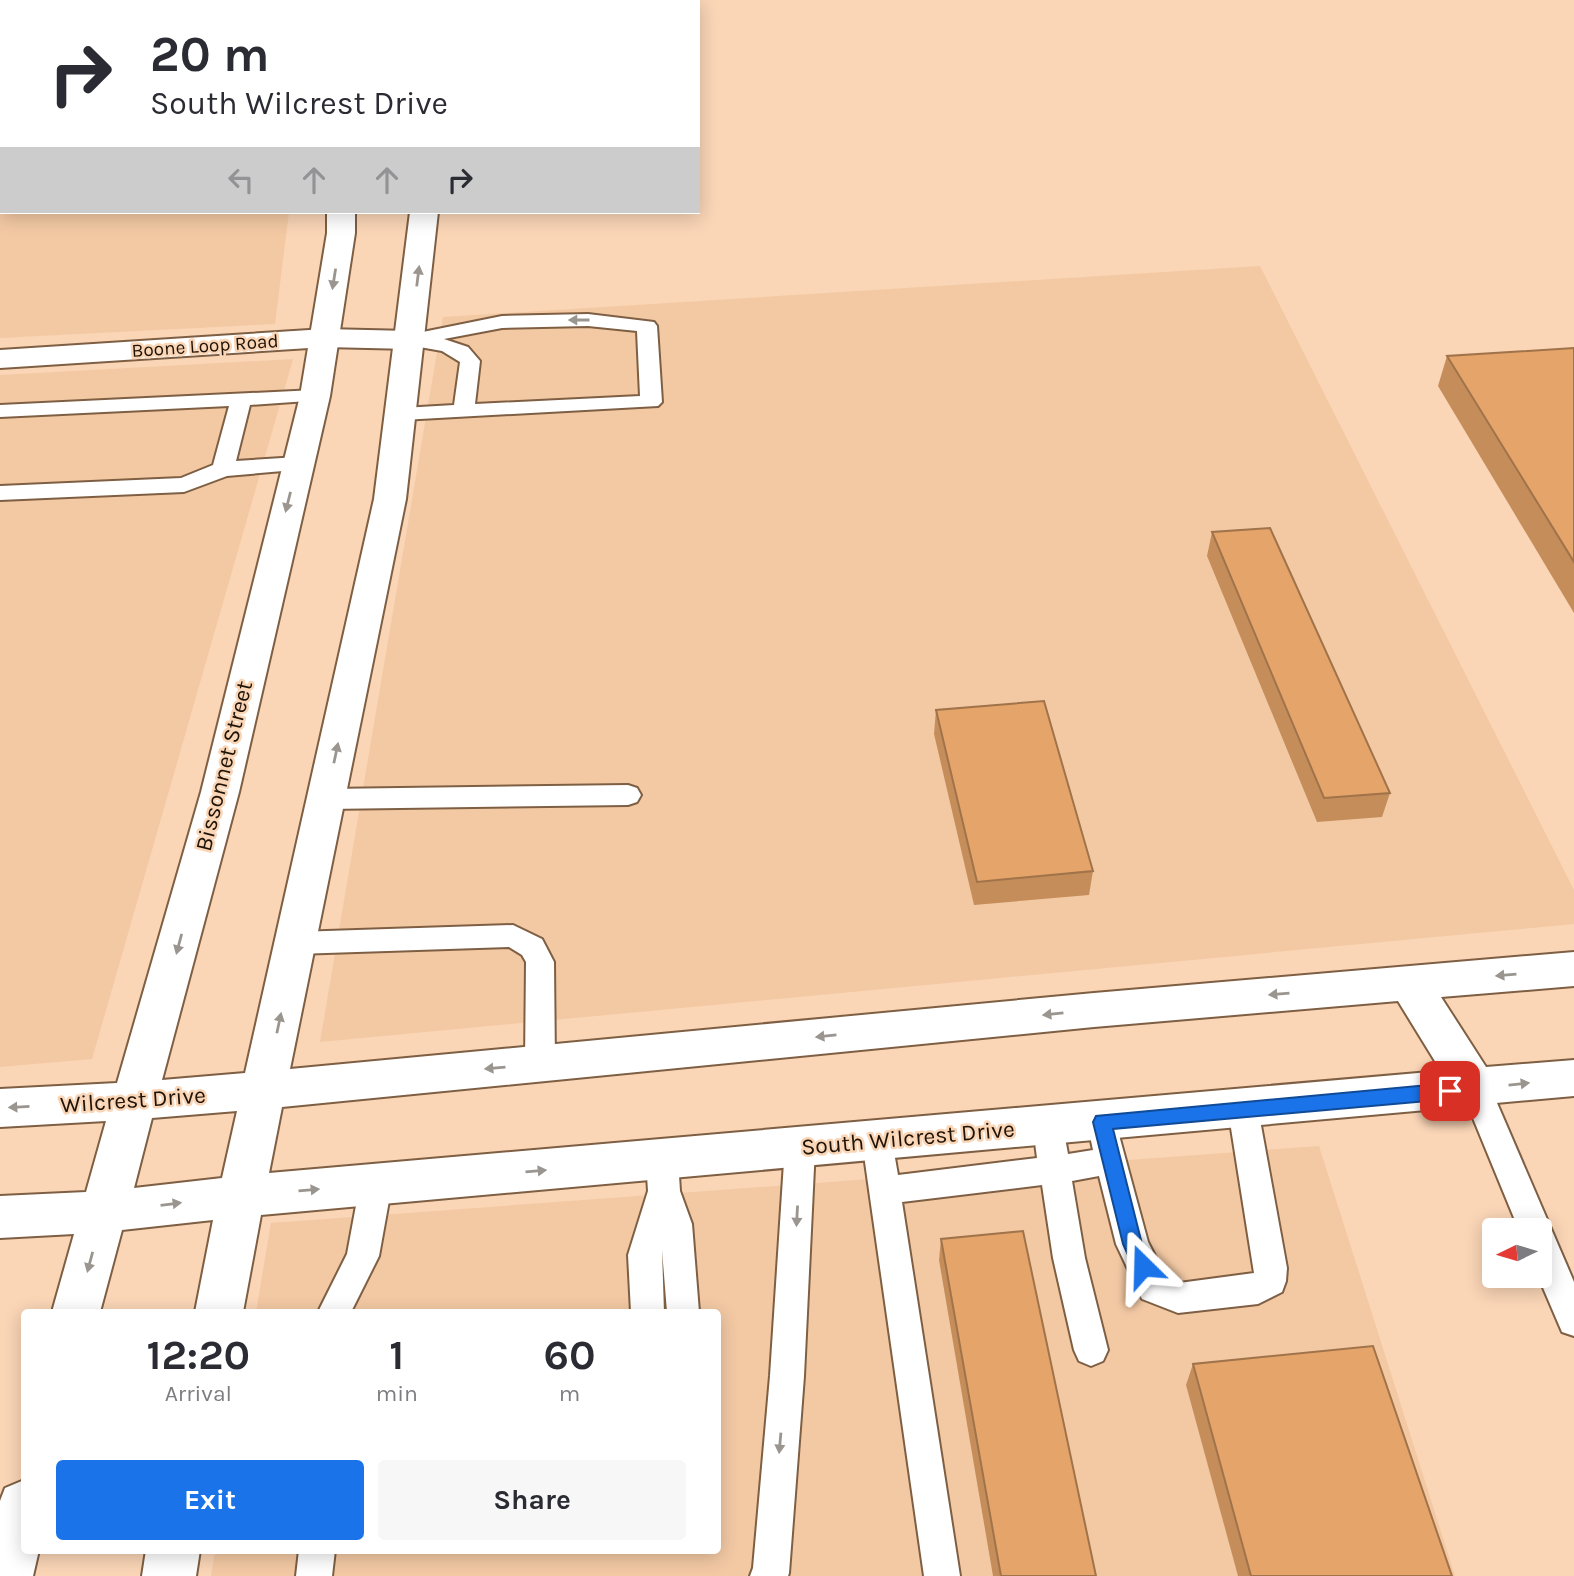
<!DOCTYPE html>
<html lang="en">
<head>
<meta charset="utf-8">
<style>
	:root { --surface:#fff; --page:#f7f7f7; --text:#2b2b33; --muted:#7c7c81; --accent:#1a73e8 }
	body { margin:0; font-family:Karla,sans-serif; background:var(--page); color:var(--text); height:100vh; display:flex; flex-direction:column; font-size:26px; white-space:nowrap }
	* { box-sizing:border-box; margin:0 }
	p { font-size:23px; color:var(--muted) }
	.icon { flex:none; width:38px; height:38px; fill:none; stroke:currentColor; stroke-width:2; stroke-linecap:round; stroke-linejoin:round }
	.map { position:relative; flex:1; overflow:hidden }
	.panel { position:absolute; left:21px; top:1309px; width:700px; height:245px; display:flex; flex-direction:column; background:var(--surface); border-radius:7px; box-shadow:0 4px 18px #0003 }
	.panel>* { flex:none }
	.banner { position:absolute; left:0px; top:0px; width:700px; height:214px; box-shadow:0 4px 18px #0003; background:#fff; color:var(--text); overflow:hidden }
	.needle { width:46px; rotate:265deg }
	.tools { position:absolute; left:1482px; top:1218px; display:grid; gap:14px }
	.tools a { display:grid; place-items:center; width:70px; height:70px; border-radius:7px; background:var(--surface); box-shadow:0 4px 18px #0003; font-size:35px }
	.pin { position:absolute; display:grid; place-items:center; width:60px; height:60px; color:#fff; margin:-30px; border-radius:14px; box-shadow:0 4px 10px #0006 }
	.me { position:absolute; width:77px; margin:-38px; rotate:338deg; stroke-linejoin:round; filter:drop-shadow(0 0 5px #0008) }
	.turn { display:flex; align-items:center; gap:24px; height:147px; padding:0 35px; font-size:32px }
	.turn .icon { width:91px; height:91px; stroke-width:2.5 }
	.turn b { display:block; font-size:49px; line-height:60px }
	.lanes { display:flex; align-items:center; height:66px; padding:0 35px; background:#0003; justify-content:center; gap:35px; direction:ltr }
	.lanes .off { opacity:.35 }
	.eta { display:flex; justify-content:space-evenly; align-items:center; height:119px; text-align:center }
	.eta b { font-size:42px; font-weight:700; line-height:49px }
	.primary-button { display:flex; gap:14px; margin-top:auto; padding:14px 35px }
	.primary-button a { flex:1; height:80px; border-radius:7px; background:var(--accent); color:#fff; font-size:28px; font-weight:700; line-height:80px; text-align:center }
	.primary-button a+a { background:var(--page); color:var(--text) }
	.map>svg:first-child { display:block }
</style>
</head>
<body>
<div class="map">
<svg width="1574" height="1576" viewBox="0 0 1574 1576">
	<rect width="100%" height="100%" fill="#fad5b6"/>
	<g fill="#f3c9a4">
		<path d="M 0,0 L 306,0 L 2,2 L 2,212 L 289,212 L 275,324 L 0,338 Z"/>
		<path d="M 1260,266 L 1574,890 L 1574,924 L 320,1042 L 443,317 Z"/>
		<path d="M 293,359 L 92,1059 L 0,1067 L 0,375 Z"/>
		<path d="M 1319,1146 L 1455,1576 L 211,1576 L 215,1551 L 718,1550 L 718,1312 L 256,1312 L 271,1223 Z"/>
	</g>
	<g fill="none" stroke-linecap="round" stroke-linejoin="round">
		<defs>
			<g id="service">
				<path d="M 27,0 L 46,0 L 26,2 Z"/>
				<rect x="0" y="11" width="2" height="10"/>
				<path d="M 2,46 L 2,57 L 0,57 L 0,47 Z"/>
				<path d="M 588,314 L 654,322 L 657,326 L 662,402 L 658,406 L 402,420 L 394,419 L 391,414 L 394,409 L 402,408 L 454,405 L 460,362 L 442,351 L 403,344 L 400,340 L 403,336 L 502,316 ZM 588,326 L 637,331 L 640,396 L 475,404 L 480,361 L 468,347 L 444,339 L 502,328 Z"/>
				<path d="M 315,390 L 322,392 L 326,396 L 322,400 L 250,405 L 236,461 L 298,457 L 306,459 L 309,464 L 306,469 L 227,476 L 184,492 L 0,500 L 0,486 L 181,478 L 213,465 L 229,406 L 0,417 L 0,405 Z"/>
				<path d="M 628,785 L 637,788 L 641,795 L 637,802 L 628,805 L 327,809 L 318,806 L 314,799 L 318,792 L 327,789 Z"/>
				<path d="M 513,925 L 542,939 L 554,962 L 555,1064 L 551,1073 L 540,1076 L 529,1073 L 525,1064 L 526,962 L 522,955 L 509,947 L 296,954 L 286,951 L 282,943 L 286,935 L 296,932 Z"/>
				<path d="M 1476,1076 L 1487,1080 L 1491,1089 L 1574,1282 L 1574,1336 L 1562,1332 L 1538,1276 L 1540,1230 L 1519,1230 L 1461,1089 L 1465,1080 Z"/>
				<path d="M 1243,1096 L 1254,1100 L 1258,1109 L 1287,1268 L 1286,1281 L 1282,1292 L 1258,1304 L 1178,1313 L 1142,1299 L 1116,1244 L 1099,1176 L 1072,1181 L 1085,1258 L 1108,1350 L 1103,1361 L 1091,1366 L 1079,1361 L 1074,1350 L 1053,1258 L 1042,1185 L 902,1202 L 960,1576 L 924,1576 L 862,1141 L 866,1132 L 877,1128 L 888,1132 L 892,1141 L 898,1175 L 1037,1158 L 1033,1127 L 1037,1118 L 1048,1114 L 1059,1118 L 1063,1127 L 1068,1154 L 1093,1150 L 1087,1122 L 1091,1113 L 1102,1109 L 1113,1113 L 1148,1242 L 1166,1277 L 1179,1283 L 1254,1273 L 1228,1109 L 1232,1100 Z"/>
				<path d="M 800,1134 L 811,1138 L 815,1147 L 804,1376 L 789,1573 L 788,1576 L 750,1576 L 753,1568 L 770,1376 L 785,1147 L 789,1138 Z"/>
				<path d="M 662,1146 L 673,1150 L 678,1160 L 680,1191 L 692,1224 L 699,1312 L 667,1312 L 662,1250 L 664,1312 L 631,1312 L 628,1255 L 648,1191 L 646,1160 L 651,1150 Z"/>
				<path d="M 376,1170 L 387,1174 L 392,1184 L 379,1256 L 351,1312 L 318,1312 L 347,1254 L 360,1184 L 365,1174 Z"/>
				<path d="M 299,1550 L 335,1550 L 332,1576 L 296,1576 Z"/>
			</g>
			<path id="minor" d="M 325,329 L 410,331 L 421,334 L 425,340 L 421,346 L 410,349 L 325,347 L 0,368 L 0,350 Z"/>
			<g id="secondary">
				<rect x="330" y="0" width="24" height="2"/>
				<rect x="399" y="0" width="24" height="2"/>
				<path d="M 327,212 L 355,212 L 355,233 L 330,396 L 239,792 L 162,1080 L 245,1073 L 374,499 L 410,212 L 438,212 L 406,499 L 290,1069 L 1094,993 L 1574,952 L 1574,986 L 1441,997 L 1486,1067 L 1574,1060 L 1574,1096 L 1485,1104 L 1476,1108 L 1471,1106 L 261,1215 L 243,1312 L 195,1312 L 213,1220 L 122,1230 L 100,1312 L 52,1312 L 74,1234 L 0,1238 L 0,1196 L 86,1192 L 106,1121 L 0,1127 L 0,1089 L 117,1083 L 201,792 L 300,396 L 327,233 ZM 1398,1001 L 1441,1071 L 269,1173 L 282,1107 L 1094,1027 ZM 237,1111 L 222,1178 L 134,1188 L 152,1118 Z"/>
				<path d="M 24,1480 L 24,1550 L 39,1550 L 33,1576 L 0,1576 L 0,1501 L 5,1488 Z"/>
				<path d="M 146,1550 L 200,1550 L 196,1576 L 142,1576 Z"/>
			</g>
		</defs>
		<use href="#service" stroke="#7e5f43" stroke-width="4"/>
		<use href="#minor" stroke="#7e5f43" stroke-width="4"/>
		<use href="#secondary" stroke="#7e5f43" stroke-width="4"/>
		<use href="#service" fill="#fff" fill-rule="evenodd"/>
		<use href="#minor" fill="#fff" fill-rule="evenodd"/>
		<use href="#secondary" fill="#fff" fill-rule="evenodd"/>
	</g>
	<g fill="#c58d5a">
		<path d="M 1574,348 L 1574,613 L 1438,386 L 1447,356 Z"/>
		<path d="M 1212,532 L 1390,793 L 1382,817 L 1317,822 L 1207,556 Z"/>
		<path d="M 936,710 L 1093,871 L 1089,895 L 974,905 L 934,734 Z"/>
		<path d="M 941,1239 L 1096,1576 L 993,1576 L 939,1260 Z"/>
		<path d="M 1193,1364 L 1452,1576 L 1238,1576 L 1186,1385 Z"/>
	</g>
	<g fill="#e5a469" stroke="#a0734a" stroke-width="2">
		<path d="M 1574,348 L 1574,562 L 1447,356 Z"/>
		<path d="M 1270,528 L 1390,793 L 1324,798 L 1212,532 Z"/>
		<path d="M 1044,701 L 1093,871 L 977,882 L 936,710 Z"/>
		<path d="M 1023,1231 L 1096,1576 L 1001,1576 L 941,1239 Z"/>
		<path d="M 1373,1346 L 1452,1576 L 1251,1576 L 1193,1364 Z"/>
	</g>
	<defs><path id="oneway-solid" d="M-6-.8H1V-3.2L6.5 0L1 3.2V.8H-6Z" transform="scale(1.75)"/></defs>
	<g fill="#9a958f">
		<use href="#oneway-solid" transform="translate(418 276) rotate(-83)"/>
		<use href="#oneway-solid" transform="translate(334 279) rotate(99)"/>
		<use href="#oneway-solid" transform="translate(579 320) rotate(180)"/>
		<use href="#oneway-solid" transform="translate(288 502) rotate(104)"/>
		<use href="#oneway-solid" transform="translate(336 753) rotate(-78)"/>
		<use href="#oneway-solid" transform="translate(179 944) rotate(105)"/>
		<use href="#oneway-solid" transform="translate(1506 975) rotate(175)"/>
		<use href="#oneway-solid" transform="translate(1279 994) rotate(175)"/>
		<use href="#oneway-solid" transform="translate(1053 1014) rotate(174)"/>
		<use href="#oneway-solid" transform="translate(279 1023) rotate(-78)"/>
		<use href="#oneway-solid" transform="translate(826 1036) rotate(174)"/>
		<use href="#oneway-solid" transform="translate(495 1068) rotate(175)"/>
		<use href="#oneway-solid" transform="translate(1519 1084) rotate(-6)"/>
		<use href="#oneway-solid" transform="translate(19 1107) rotate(177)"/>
		<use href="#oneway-solid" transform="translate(536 1171) rotate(-5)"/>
		<use href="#oneway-solid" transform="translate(309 1190) rotate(-5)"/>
		<use href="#oneway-solid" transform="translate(171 1204) rotate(-7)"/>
		<use href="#oneway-solid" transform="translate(797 1216) rotate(93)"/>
		<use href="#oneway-solid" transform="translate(90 1262) rotate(105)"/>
		<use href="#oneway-solid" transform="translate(780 1443) rotate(95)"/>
	</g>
	<path fill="#1a73e8" stroke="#114b97" stroke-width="2" d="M 1450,1083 L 1456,1086 L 1459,1091 L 1456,1097 L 1450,1099 L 1113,1129 L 1142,1244 L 1153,1266 L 1150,1273 L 1143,1275 L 1136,1273 L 1123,1244 L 1093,1122 L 1096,1116 Z"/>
	<g text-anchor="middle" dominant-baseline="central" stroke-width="5" stroke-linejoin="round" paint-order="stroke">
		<g font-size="19" fill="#1f1307" stroke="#fad5b6">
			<text transform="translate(205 346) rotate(-4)">Boone Loop Road</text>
		</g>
		<g font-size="23" fill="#1f1307" stroke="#fad5b6">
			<text transform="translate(224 766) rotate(-76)">Bissonnet Street</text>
			<text transform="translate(133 1100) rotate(-4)">Wilcrest Drive</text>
			<text transform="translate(908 1138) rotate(-5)">South Wilcrest Drive</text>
		</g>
	</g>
</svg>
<div class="tools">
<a><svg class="needle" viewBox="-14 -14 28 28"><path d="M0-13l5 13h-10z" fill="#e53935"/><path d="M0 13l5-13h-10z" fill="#7c7c81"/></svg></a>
</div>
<div class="pin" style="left:1450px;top:1091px;background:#d93025"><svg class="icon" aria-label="arrive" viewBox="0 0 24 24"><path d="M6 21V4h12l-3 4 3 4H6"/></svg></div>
<svg class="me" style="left:1143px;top:1266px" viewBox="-20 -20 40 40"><path d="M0-17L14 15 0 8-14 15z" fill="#1a73e8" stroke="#fff" stroke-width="4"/></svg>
<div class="banner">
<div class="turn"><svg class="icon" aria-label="right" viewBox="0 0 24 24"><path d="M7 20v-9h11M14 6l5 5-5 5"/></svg><div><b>20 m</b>South Wilcrest Drive</div></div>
<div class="lanes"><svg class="icon off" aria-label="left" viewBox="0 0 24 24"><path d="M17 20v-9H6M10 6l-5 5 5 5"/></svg><svg class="icon off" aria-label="ahead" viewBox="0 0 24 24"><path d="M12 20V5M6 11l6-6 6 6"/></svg><svg class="icon off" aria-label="ahead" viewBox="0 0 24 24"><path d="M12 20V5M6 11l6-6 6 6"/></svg><svg class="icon" aria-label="right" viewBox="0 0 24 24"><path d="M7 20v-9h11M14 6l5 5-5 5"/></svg></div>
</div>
<section class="panel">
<div class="eta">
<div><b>12:20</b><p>Arrival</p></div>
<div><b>1</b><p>min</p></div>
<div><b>60</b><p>m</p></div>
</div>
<div class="primary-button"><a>Exit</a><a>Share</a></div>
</section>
</div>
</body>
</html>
